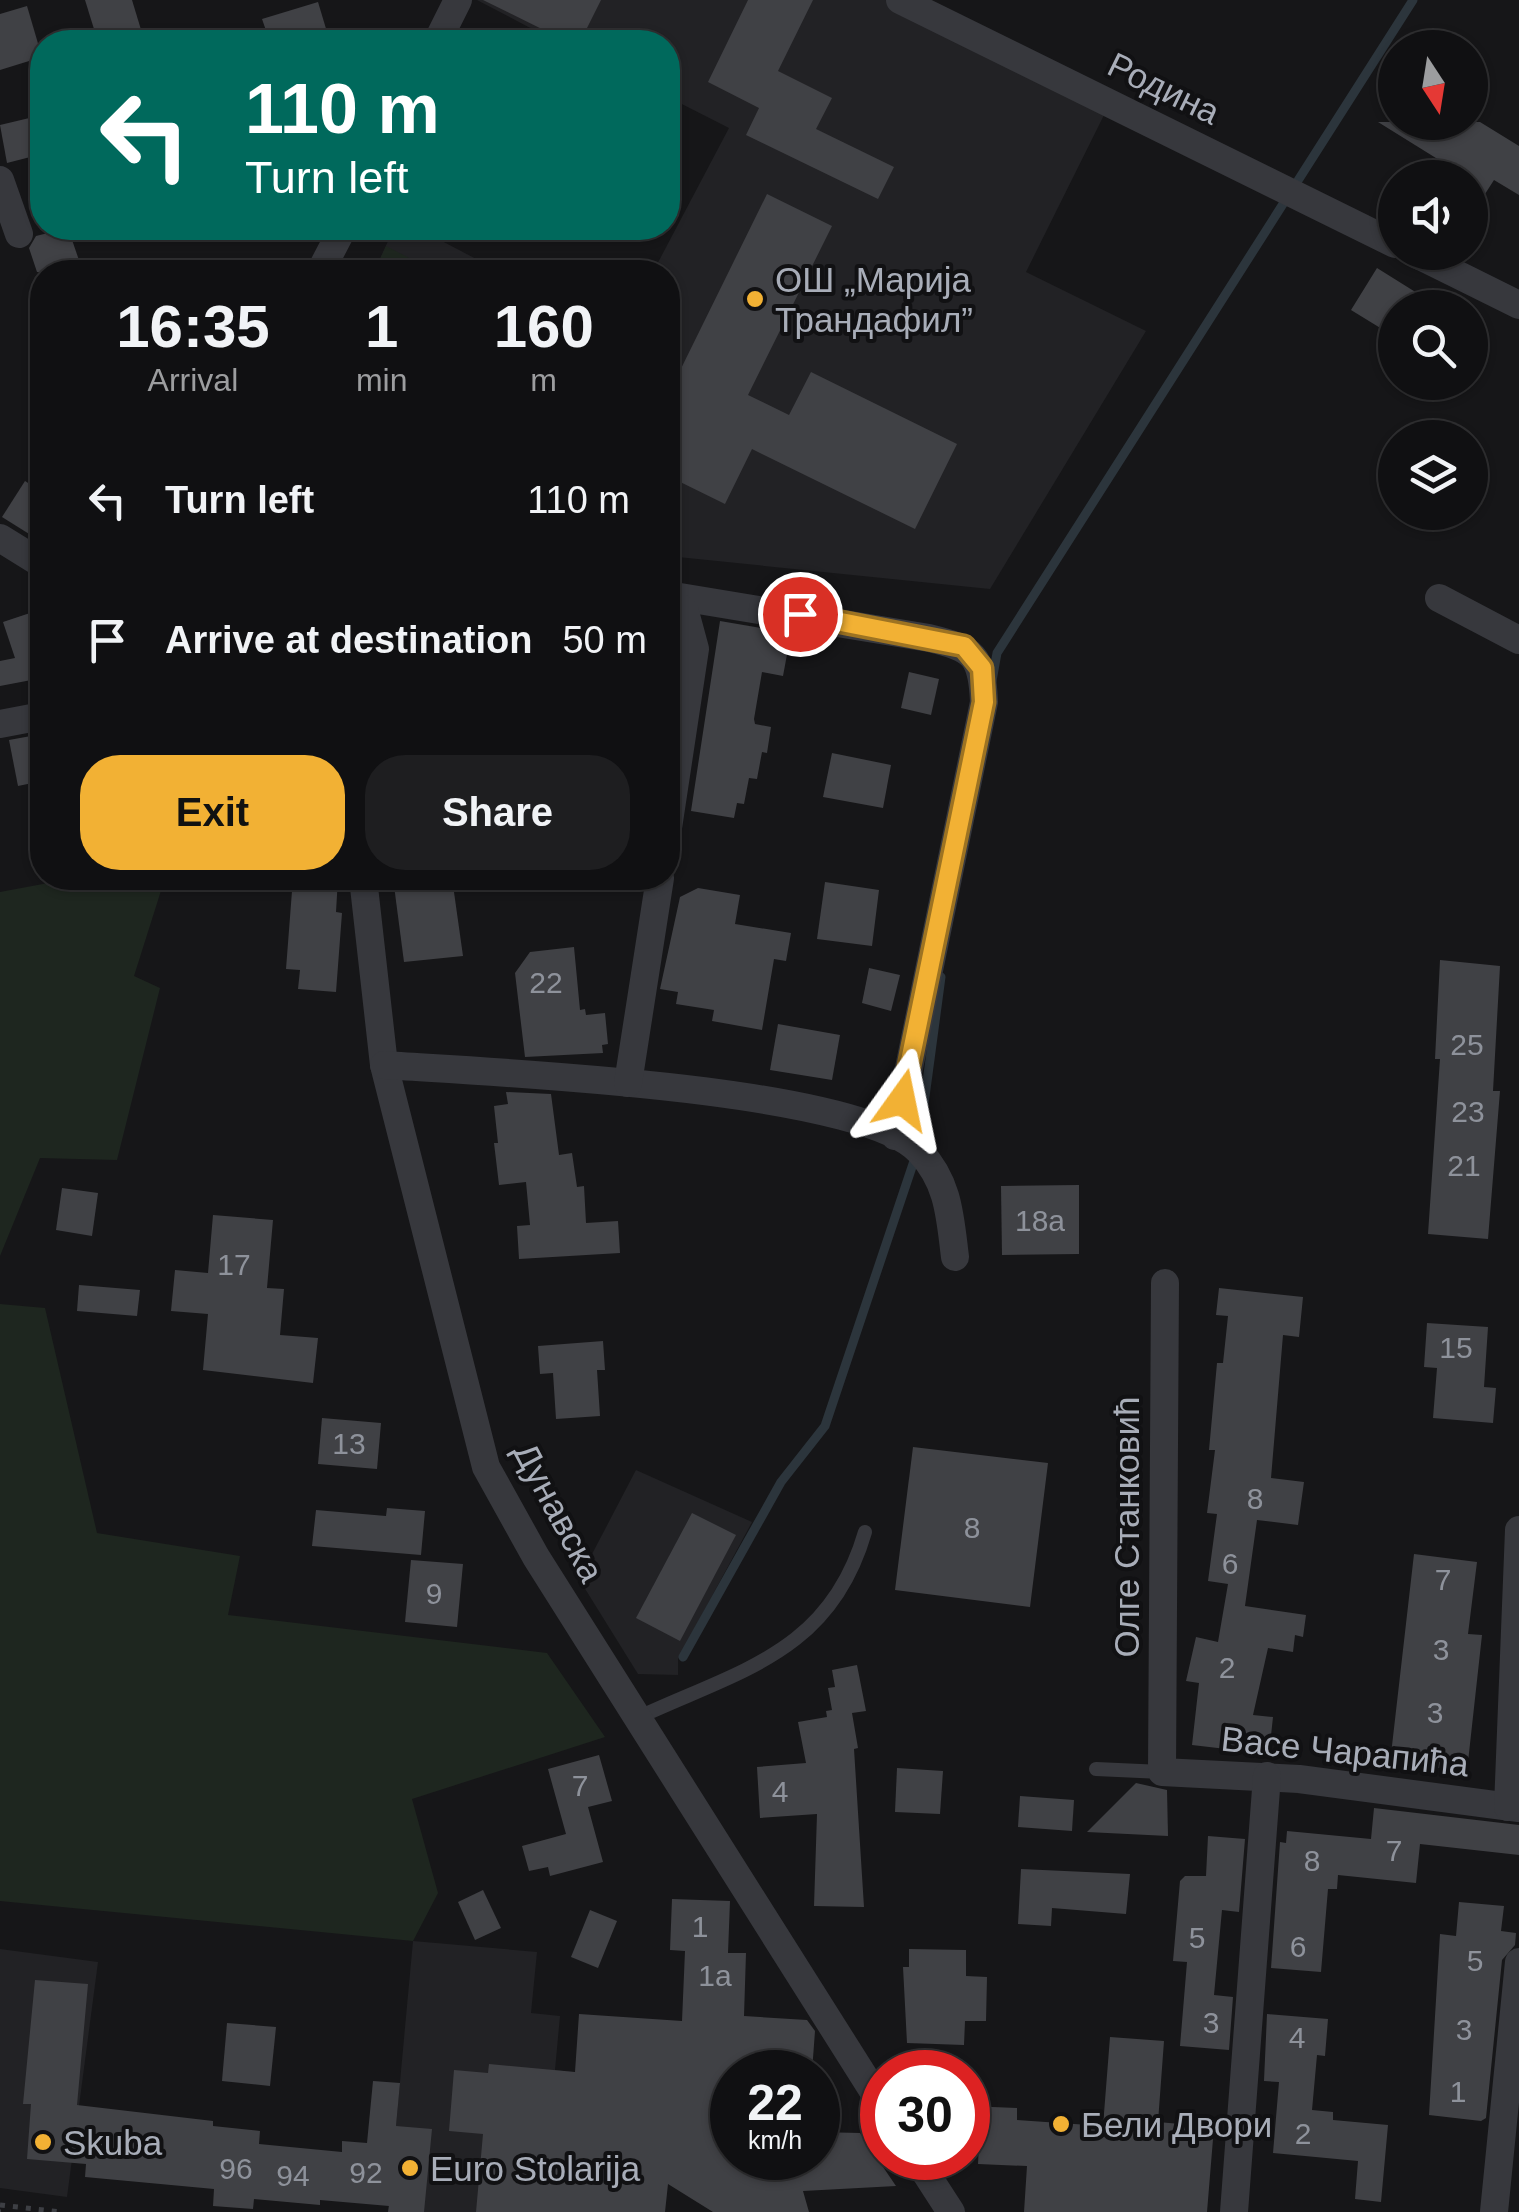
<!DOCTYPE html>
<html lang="en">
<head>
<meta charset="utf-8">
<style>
	:root { --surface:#101012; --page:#1e1e20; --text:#f1f3f6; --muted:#9c9d9f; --line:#303032; --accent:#f2b134 }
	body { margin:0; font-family:Helvetica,sans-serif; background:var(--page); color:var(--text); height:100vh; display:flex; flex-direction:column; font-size:38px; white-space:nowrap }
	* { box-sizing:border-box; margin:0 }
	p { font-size:32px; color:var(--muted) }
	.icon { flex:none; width:55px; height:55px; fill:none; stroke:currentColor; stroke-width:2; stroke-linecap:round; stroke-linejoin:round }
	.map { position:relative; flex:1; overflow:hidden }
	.side { position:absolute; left:30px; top:260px; width:650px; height:630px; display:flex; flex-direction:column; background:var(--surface); border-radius:40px; box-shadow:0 2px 8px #0004,0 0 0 2px var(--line) }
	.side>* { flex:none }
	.banner { position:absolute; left:30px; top:30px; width:650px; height:210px; border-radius:40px; box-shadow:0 2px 8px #0004,0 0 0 2px var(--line); background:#00695c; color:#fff; overflow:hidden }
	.needle { width:65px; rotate:168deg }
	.fabs { position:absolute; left:1378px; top:30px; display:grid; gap:20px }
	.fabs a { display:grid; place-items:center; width:110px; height:110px; border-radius:50%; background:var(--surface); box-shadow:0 2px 8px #0004,0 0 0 2px var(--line); font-size:50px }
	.speed { position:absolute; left:710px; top:2050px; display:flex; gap:20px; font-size:50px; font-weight:700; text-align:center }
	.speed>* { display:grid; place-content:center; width:130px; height:130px; border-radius:50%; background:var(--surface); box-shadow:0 2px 8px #0004,0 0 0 2px var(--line); line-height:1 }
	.speed small { font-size:25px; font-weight:400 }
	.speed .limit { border:15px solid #d22; background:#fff; color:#111 }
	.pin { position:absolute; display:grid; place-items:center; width:85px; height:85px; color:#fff; margin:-42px; border:5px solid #fff; border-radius:50%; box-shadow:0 2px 10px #0007 }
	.me { position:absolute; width:110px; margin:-55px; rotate:12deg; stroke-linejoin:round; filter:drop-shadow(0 0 8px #0008) }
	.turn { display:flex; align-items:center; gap:35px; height:210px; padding:0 50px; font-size:45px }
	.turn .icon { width:130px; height:130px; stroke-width:2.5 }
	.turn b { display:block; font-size:70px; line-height:85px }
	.eta { display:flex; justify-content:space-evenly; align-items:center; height:170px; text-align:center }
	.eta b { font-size:60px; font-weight:700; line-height:70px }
	.button { display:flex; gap:20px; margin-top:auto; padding:20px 50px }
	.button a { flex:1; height:115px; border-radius:40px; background:var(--accent); color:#111; font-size:40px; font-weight:700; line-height:115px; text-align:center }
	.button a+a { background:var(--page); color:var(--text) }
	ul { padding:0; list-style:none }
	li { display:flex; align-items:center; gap:30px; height:140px; padding:0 50px }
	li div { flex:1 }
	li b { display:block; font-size:38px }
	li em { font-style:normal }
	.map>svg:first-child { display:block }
</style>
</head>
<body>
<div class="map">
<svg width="1519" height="2212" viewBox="0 0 1519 2212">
	<rect width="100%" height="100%" fill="#161618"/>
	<g fill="#222225">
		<path d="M 477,0 L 886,0 L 1107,109 L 1026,272 L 1146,331 L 990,589 L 668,556 L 668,272 L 653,272 L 729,128 L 668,97 L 668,42 L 557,42 Z"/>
		<path d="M 394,228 L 417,228 L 501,272 L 374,272 Z"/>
		<path d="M 636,1470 L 752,1522 L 678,1659 L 678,1675 L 638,1674 L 579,1579 Z"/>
		<path d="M 413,1941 L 537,1952 L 531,2013 L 560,2016 L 555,2070 L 582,2073 L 571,2212 L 388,2212 Z"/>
		<path d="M 0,1949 L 98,1962 L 67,2197 L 0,2188 Z"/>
	</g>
	<g fill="#1e261f">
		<path d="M 386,246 L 436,272 L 374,272 Z"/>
		<path d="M 75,878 L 165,878 L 134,976 L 160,988 L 117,1160 L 40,1158 L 0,1256 L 0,892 Z"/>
		<path d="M 0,1304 L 45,1308 L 97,1533 L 240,1556 L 228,1615 L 547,1653 L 605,1737 L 412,1799 L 438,1893 L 413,1941 L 0,1901 Z"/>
	</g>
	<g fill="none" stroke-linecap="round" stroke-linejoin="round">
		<g stroke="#2c353c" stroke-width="9">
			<path d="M 992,681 L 997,653 L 1413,0"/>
			<path d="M 683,1657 L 781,1482 L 825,1426 L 918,1149 L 941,977"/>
		</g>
	</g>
	<g fill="#404145">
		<path d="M 85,0 L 132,0 L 142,33 L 98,42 Z"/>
		<path d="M 483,0 L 601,0 L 580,42 L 568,42 Z"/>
		<path d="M 748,0 L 813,0 L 778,71 L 832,98 L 816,129 L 894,167 L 878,199 L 746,135 L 759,108 L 708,82 Z"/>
		<path d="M 318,2 L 330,42 L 270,42 L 262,19 Z"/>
		<path d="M 27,6 L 42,57 L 0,70 L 0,14 Z"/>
		<path d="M 42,115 L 42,154 L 7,163 L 0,125 Z"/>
		<path d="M 1378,122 L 1480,122 L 1519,146 L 1519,195 L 1494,180 L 1485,194 L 1470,184 L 1470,178 L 1459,178 L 1450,172 L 1452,168 Z"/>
		<path d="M 767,194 L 832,226 L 748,395 L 789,415 L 811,372 L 957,444 L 915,529 L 752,449 L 725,504 L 668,476 L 668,395 Z"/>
		<path d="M 68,228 L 83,272 L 37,272 L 29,248 L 36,236 Z"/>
		<path d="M 1377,268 L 1441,308 L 1395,308 L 1395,337 L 1351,310 Z"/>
		<path d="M 25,481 L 42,492 L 42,542 L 2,517 Z"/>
		<path d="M 42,609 L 42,678 L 0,686 L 0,661 L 15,658 L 3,622 Z"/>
		<path d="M 720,621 L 791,633 L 783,676 L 762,672 L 754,719 L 755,724 L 771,727 L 767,753 L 762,752 L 757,779 L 749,778 L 744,804 L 737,803 L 734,818 L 691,811 Z"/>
		<path d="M 909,672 L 939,679 L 931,715 L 901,708 Z"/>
		<path d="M 42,734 L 42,781 L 18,786 L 9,740 Z"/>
		<path d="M 832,753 L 891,765 L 883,808 L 823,797 Z"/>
		<path d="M 293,878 L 338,878 L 336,912 L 342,913 L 336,992 L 298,989 L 300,970 L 286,969 Z"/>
		<path d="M 393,878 L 452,878 L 463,956 L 404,962 Z"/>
		<path d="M 825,882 L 879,890 L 872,946 L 817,939 Z"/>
		<path d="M 698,888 L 740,895 L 735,924 L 791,933 L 786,961 L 774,959 L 762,1030 L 712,1021 L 714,1010 L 676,1004 L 678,992 L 660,989 L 680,897 Z"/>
		<path d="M 574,947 L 580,1010 L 585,1009 L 586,1015 L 605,1013 L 608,1044 L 602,1045 L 603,1053 L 525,1057 L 515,973 L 530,952 Z"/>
		<path d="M 1440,960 L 1500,966 L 1493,1091 L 1500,1091 L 1488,1239 L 1428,1234 L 1440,1059 L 1435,1059 Z"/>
		<path d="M 869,968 L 900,975 L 891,1011 L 862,1003 Z"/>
		<path d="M 778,1024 L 840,1035 L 832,1080 L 770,1070 Z"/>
		<path d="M 506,1092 L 551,1094 L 559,1155 L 572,1153 L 577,1187 L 584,1186 L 586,1223 L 618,1221 L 620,1253 L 519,1259 L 517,1226 L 530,1225 L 526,1182 L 499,1185 L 494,1143 L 498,1143 L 494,1106 L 508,1104 Z"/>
		<path d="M 1079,1185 L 1079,1254 L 1002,1255 L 1001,1186 Z"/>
		<path d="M 62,1188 L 98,1193 L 92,1236 L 56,1230 Z"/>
		<path d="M 213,1215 L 273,1220 L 267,1288 L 284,1289 L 280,1335 L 318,1338 L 313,1383 L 203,1370 L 208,1314 L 171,1311 L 175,1270 L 208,1273 Z"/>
		<path d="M 79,1285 L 140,1290 L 137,1316 L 77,1311 Z"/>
		<path d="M 1219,1288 L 1303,1297 L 1299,1337 L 1283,1335 L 1271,1478 L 1304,1482 L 1298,1525 L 1257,1520 L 1245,1606 L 1306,1615 L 1303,1637 L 1295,1635 L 1293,1652 L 1268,1648 L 1253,1715 L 1273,1717 L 1269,1754 L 1192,1745 L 1199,1683 L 1186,1681 L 1196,1637 L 1218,1642 L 1228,1584 L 1208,1581 L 1217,1514 L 1207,1513 L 1215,1450 L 1209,1450 L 1217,1363 L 1223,1363 L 1228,1316 L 1216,1315 Z"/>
		<path d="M 1427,1323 L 1488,1327 L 1484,1387 L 1496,1388 L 1493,1423 L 1433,1418 L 1437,1368 L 1424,1367 Z"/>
		<path d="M 603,1341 L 605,1370 L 597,1370 L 600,1416 L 556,1419 L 553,1373 L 540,1374 L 538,1346 Z"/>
		<path d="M 322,1418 L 381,1423 L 377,1469 L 318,1464 Z"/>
		<path d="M 913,1447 L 1048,1463 L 1030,1607 L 895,1590 Z"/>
		<path d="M 387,1508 L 425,1511 L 421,1555 L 312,1546 L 316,1510 L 386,1516 Z"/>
		<path d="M 692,1513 L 736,1535 L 680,1641 L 636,1618 Z"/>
		<path d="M 1414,1554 L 1477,1562 L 1468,1634 L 1482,1635 L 1467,1771 L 1390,1763 Z"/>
		<path d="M 411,1560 L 463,1564 L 457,1627 L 405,1622 Z"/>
		<path d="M 857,1665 L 866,1711 L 852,1713 L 858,1748 L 854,1749 L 864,1907 L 814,1906 L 817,1814 L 760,1818 L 757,1767 L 806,1763 L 798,1722 L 827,1717 L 826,1711 L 832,1710 L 828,1688 L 835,1687 L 832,1670 Z"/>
		<path d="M 599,1755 L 612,1801 L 588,1807 L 603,1862 L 550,1876 L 548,1867 L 529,1871 L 522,1846 L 566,1834 L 548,1769 Z"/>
		<path d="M 897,1768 L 943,1771 L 940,1814 L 895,1812 Z"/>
		<path d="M 1136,1783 L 1167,1790 L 1168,1836 L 1087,1832 Z"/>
		<path d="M 1020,1796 L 1074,1800 L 1072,1831 L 1018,1827 Z"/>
		<path d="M 1374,1808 L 1519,1825 L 1519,1855 L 1420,1844 L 1416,1883 L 1338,1875 L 1337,1889 L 1328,1889 L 1321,1972 L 1271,1968 L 1280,1842 L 1286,1843 L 1287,1831 L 1371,1839 Z"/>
		<path d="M 1208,1836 L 1245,1839 L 1239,1912 L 1222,1910 L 1214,1995 L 1233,1997 L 1229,2050 L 1180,2046 L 1187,1962 L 1173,1961 L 1180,1881 L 1185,1876 L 1206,1876 Z"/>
		<path d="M 1021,1869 L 1130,1874 L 1126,1914 L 1052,1908 L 1051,1926 L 1018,1924 Z"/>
		<path d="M 483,1890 L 501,1928 L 475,1940 L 458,1902 Z"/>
		<path d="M 672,1899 L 730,1901 L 728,1953 L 746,1953 L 744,2016 L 807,2020 L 815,2031 L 812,2072 L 732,2072 L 732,2079 L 728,2079 L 724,2132 L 732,2132 L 732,2158 L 818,2158 L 818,2132 L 860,2133 L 896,2186 L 803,2191 L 809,2212 L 713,2212 L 668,2184 L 665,2212 L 476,2212 L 483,2134 L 449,2131 L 454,2070 L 488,2073 L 489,2064 L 575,2072 L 579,2014 L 682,2021 L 685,1951 L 670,1950 Z"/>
		<path d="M 1459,1902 L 1504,1906 L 1501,1931 L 1516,1933 L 1515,1945 L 1502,1960 L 1486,2118 L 1481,2121 L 1429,2115 L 1440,1934 L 1456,1936 Z"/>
		<path d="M 590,1910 L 617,1921 L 598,1968 L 571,1957 Z"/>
		<path d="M 909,1949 L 966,1950 L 966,1976 L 987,1977 L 986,2021 L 965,2021 L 964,2045 L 907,2043 L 903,1967 L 909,1967 Z"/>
		<path d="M 35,1980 L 88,1984 L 77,2105 L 213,2121 L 213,2126 L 260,2131 L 259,2144 L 342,2152 L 342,2141 L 367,2143 L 373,2081 L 400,2083 L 396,2126 L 432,2129 L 424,2212 L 388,2212 L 389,2206 L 320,2200 L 320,2205 L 254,2199 L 253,2209 L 213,2206 L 214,2189 L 85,2177 L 86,2164 L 27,2159 L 31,2104 L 23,2104 Z"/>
		<path d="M 1267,2014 L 1328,2019 L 1325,2056 L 1317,2055 L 1312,2110 L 1333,2112 L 1333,2120 L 1388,2125 L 1381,2202 L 1355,2199 L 1358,2161 L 1273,2153 L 1279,2082 L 1264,2081 Z"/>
		<path d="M 227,2023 L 276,2027 L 270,2086 L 222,2081 Z"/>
		<path d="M 1110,2037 L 1164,2041 L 1158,2122 L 1214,2127 L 1207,2212 L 1024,2212 L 1027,2166 L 978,2164 L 979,2144 L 968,2144 L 968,2106 L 1017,2108 L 1017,2120 L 1103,2126 Z"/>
	</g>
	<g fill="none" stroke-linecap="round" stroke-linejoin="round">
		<g stroke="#3d3f44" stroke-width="5" stroke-dasharray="5 8" stroke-linecap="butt">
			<path d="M 0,2205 L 60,2212"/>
			<path d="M 0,2212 L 1,2212"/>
		</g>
		<g stroke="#37383d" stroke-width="14">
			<path d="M 637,1718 C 740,1670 830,1653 865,1532"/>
			<path d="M 1096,1769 L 1162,1772"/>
		</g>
		<g stroke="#37383d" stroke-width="28">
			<path d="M 900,0 L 1395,244"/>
			<path d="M 437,42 L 458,0"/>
			<path d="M 0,180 L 19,234"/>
			<path d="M 1412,252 L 1519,305"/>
			<path d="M 320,272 L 343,228"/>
			<path d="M 0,538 L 42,564"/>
			<path d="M 668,595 L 929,638 C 974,649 982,655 984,702 L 895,1136"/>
			<path d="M 668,597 L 685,612 L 695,649 L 668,828"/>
			<path d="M 1439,598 L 1519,640"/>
			<path d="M 0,724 L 42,716"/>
			<path d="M 363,878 L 384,1065 L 486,1467 L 536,1557 L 882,2105"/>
			<path d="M 384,1065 C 483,1072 862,1087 920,1152 C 949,1183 950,1217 955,1257"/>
			<path d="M 628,1083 L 660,878"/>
			<path d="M 1165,1283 L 1162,1772 L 1299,1779 L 1519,1808"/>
			<path d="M 1508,1807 L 1519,1530"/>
			<path d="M 916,2158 L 951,2212"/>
			<path d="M 1234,2212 L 1267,1776"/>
			<path d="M 1494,2212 L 1519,1962"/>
		</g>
	</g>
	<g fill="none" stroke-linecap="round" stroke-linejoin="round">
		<defs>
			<path id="route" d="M 800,614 L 964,646 L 982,668 L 984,702 L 902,1100"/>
		</defs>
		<use href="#route" stroke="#9d7322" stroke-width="25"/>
		<use href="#route" stroke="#f2b134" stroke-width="18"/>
	</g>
	<g fill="#f2b134" stroke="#111113" stroke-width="4">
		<circle cx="755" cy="299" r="10"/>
		<circle cx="1061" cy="2124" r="10"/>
		<circle cx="43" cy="2142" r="10"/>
		<circle cx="410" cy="2168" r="10"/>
	</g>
	<g text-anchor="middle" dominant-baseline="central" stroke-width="8" stroke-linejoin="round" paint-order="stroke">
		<g font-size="30" fill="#8e929b">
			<text x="546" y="982">22</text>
			<text x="1467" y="1044">25</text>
			<text x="1468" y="1111">23</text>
			<text x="1464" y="1165">21</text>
			<text x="1040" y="1220">18a</text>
			<text x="234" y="1264">17</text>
			<text x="1456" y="1347">15</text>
			<text x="349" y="1443">13</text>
			<text x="1255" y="1498">8</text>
			<text x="972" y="1527">8</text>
			<text x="1230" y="1563">6</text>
			<text x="1443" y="1579">7</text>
			<text x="434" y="1593">9</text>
			<text x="1441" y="1649">3</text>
			<text x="1227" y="1667">2</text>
			<text x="1435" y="1712">3</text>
			<text x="580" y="1785">7</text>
			<text x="780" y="1791">4</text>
			<text x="1394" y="1850">7</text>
			<text x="1312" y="1860">8</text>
			<text x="700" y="1926">1</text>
			<text x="1197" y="1937">5</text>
			<text x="1298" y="1946">6</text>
			<text x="1475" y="1960">5</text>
			<text x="715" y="1975">1a</text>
			<text x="1211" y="2022">3</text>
			<text x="1464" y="2029">3</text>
			<text x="1297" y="2037">4</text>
			<text x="1458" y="2091">1</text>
			<text x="1303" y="2133">2</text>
			<text x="236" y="2168">96</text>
			<text x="366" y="2172">92</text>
			<text x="293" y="2175">94</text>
		</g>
		<g font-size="35" fill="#a8adb8" stroke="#111113">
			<text transform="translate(1164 88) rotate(26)">Родина</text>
			<text transform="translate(559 1512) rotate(62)">Дунавска</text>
			<text transform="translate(1126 1527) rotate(-90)">Олге Станковић</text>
			<text transform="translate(1345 1751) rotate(6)">Васе Чарапића</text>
		</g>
		<g font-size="35" fill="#a8adb8" stroke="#111113" text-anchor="start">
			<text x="775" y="279">ОШ „Марија<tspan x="775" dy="40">Трандафил”</tspan></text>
			<text x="1081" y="2124">Бели Двори</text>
			<text x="63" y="2142">Skuba</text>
			<text x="430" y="2168">Euro Stolarija</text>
		</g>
	</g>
</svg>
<div class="fabs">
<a><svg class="needle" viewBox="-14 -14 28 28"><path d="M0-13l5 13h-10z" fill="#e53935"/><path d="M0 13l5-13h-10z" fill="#9c9d9f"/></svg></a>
<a><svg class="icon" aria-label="sound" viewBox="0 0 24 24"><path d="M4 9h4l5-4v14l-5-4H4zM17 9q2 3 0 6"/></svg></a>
<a><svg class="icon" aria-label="search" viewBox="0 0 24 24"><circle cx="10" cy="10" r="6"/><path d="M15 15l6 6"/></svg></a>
<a><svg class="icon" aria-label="layers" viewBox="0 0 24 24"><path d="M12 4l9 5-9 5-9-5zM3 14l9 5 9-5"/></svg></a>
</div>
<div class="speed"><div>22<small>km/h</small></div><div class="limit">30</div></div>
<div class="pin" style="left:800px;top:614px;background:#d93025"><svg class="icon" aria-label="arrive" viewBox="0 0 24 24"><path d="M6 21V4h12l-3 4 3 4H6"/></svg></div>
<svg class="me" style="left:902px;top:1100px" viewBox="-20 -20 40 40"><path d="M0-17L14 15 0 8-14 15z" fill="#f2b134" stroke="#fff" stroke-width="4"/></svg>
<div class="banner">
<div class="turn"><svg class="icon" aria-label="left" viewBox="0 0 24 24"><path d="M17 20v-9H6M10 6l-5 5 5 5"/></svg><div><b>110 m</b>Turn left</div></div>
</div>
<section class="side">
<div class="eta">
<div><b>16:35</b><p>Arrival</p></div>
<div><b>1</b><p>min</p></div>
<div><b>160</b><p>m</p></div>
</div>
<ul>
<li><svg class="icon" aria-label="left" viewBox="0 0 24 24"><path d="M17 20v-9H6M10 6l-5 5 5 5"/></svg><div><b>Turn left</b></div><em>110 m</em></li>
<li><svg class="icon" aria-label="arrive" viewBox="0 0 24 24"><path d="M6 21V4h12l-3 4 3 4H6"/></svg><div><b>Arrive at destination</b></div><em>50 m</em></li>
</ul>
<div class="button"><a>Exit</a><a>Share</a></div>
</section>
</div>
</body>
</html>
